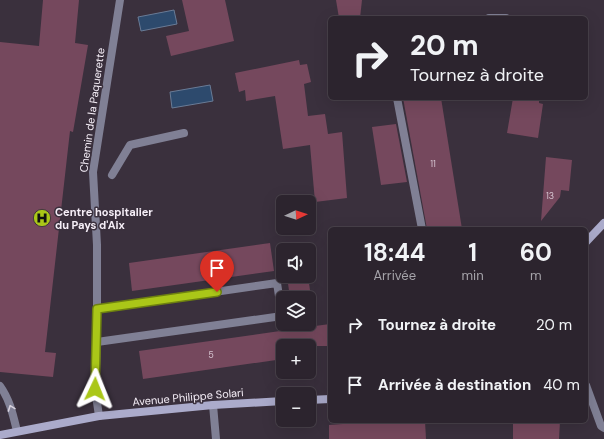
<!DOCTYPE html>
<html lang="fr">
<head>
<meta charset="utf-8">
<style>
	:root { --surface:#2c242e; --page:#38303a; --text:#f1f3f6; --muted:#a6a4aa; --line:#48414a }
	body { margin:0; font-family:"DM Sans",sans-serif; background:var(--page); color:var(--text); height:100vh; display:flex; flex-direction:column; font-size:15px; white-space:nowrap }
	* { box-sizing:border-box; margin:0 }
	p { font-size:13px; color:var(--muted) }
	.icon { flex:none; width:22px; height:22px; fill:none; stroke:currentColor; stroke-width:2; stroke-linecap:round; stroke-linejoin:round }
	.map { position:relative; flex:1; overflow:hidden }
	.panel { position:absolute; left:328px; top:227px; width:260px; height:196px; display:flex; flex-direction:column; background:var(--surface); border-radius:6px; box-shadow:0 4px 16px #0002,0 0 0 1px var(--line) }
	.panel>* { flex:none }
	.hud { position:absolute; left:328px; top:16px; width:260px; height:84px; border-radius:6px; box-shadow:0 4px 16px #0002,0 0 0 1px var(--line); background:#2c242e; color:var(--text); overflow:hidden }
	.needle { width:26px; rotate:86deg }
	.controls { position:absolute; left:276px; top:195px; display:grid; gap:8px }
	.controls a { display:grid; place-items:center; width:40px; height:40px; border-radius:6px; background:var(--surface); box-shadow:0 4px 16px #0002,0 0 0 1px var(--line); font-size:20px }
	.pin { position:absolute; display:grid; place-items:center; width:34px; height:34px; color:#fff; margin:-41px -17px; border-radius:50% 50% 50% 0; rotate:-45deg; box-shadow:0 0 4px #0007 }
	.pin .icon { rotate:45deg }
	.me { position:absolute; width:44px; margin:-22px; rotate:2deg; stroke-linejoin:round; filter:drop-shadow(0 0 3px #0008) }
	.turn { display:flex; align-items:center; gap:14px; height:84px; padding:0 16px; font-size:18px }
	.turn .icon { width:52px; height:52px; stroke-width:2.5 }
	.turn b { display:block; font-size:28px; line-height:34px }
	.eta { display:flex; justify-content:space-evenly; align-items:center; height:68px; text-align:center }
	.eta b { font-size:24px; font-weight:700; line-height:28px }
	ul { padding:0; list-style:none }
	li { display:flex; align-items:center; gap:12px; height:60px; padding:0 16px }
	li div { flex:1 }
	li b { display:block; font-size:15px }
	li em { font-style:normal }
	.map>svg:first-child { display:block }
</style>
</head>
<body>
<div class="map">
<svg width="604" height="439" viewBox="0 0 604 439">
	<rect width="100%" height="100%" fill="#3a303d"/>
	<g fill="#2d4a6d" stroke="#697b96">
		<path d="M 174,10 L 177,24 L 141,31 L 138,17 Z"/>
		<path d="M 210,85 L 213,101 L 172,108 L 170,92 Z"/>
	</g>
	<g fill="#75485d">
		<path d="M 43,0 L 79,0 L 75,43 L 88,45 L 73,132 L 70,131 L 45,352 L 56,353 L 53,377 L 0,372 L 0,42 L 39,46 Z"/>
		<path d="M 182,0 L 225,0 L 234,41 L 171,56 L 166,36 L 189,31 Z"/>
		<path d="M 336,0 L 362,0 L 360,18 L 339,18 Z"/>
		<path d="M 299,60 L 300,65 L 307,64 L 311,82 L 304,84 L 308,116 L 325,114 L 328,134 L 342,132 L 347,198 L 315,202 L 310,145 L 283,149 L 275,96 L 246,101 L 245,90 L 239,92 L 235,73 Z"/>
		<path d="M 403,98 L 441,98 L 462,229 L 427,229 Z"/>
		<path d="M 513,98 L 539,98 L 539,103 L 543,104 L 538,138 L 507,133 Z"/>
		<path d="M 396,124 L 407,182 L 381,185 L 372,127 Z"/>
		<path d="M 546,157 L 572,160 L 569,191 L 561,190 L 560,197 L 541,221 Z"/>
		<path d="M 270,243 L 274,271 L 132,291 L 129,263 Z"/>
		<path d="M 287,276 L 308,276 L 315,326 L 330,324 L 330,346 L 283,346 L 283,359 L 143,379 L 139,351 L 294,329 L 294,324 L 309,324 L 309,298 L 290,298 Z"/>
		<path d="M 384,421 L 425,421 L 426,439 L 329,439 L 329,425 Z"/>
		<path d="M 513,421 L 560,421 L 559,439 L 513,439 Z"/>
	</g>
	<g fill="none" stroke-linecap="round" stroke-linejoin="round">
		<g stroke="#808095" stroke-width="8">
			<path d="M 112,175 L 130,145 L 184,133"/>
			<path d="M 97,309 L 277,283 L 282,316 L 97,342"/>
			<path d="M 586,385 L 601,426 L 604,428"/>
			<path d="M 0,386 C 10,400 13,415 17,431"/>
			<path d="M 213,405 L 216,439"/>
		</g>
		<g stroke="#808095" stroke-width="8">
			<path d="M 489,18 L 506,18"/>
			<path d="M 397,98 L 422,229"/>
			<path d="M 99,416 L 95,389 L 97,342 L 97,245 L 93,172 L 120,0"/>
		</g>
		<g stroke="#ababcb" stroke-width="8">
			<path d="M 586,242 L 604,223"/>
			<path d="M 309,400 L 330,399"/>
			<path d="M 0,435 L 99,416 L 213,405 L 283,401"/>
		</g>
	</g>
	<defs><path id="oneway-chevron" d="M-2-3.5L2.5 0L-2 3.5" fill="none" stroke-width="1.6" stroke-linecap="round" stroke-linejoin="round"/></defs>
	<use stroke="#d8d2de" href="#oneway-chevron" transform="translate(11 408) rotate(-110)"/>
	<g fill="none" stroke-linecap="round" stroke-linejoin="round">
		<defs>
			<path id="route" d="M 95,389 L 97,309 L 217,292"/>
		</defs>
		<use href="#route" stroke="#6e8110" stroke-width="10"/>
		<use href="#route" stroke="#aac718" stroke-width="7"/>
	</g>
	<defs>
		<symbol id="hospital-disc" viewBox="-11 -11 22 22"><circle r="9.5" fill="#aac718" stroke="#3a303d"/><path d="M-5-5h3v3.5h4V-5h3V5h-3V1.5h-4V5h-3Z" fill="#111"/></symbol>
	</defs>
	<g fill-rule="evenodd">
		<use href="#hospital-disc" x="32" y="208" width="20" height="20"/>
	</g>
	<g text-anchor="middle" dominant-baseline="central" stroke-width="3" stroke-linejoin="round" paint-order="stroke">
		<g font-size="9" fill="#d5c4d0">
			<text x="433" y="164">11</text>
			<text x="550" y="196">13</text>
			<text x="211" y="355">5</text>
		</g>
		<g font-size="11" fill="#f5eef7" stroke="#3a303d">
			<text transform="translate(92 110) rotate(-82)">Chemin de la Paquerette</text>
			<text transform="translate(188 397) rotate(-5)">Avenue Philippe Solari</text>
		</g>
		<g font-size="11" font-weight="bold" fill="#f5eef7" stroke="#3a303d" text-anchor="start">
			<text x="55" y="212">Centre hospitalier<tspan x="55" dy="13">du Pays d'Aix</tspan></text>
		</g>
	</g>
</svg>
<div class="controls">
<a><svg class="needle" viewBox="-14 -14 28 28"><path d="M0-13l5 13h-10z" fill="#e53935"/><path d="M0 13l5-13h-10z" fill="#a6a4aa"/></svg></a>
<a><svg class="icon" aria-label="sound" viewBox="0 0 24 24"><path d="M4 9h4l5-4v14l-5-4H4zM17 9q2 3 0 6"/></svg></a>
<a><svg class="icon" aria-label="layers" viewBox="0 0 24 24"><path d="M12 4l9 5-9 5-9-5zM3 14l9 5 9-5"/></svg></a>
<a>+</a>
<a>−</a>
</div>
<div class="pin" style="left:217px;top:292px;background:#d93025"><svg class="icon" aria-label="arrive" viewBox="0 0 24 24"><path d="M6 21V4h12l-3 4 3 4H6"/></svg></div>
<svg class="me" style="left:95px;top:389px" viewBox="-20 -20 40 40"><path d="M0-17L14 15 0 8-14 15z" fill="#aac718" stroke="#fff" stroke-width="4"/></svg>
<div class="hud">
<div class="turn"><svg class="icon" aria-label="right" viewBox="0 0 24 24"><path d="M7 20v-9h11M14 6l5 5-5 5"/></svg><div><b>20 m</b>Tournez à droite</div></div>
</div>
<section class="panel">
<div class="eta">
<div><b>18:44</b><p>Arrivée</p></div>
<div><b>1</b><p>min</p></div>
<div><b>60</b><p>m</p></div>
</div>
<ul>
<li><svg class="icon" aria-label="right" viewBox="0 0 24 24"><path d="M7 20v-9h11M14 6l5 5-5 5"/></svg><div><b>Tournez à droite</b></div><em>20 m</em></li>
<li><svg class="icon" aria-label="arrive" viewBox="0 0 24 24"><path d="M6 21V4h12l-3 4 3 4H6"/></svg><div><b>Arrivée à destination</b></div><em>40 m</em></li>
</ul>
</section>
</div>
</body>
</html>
